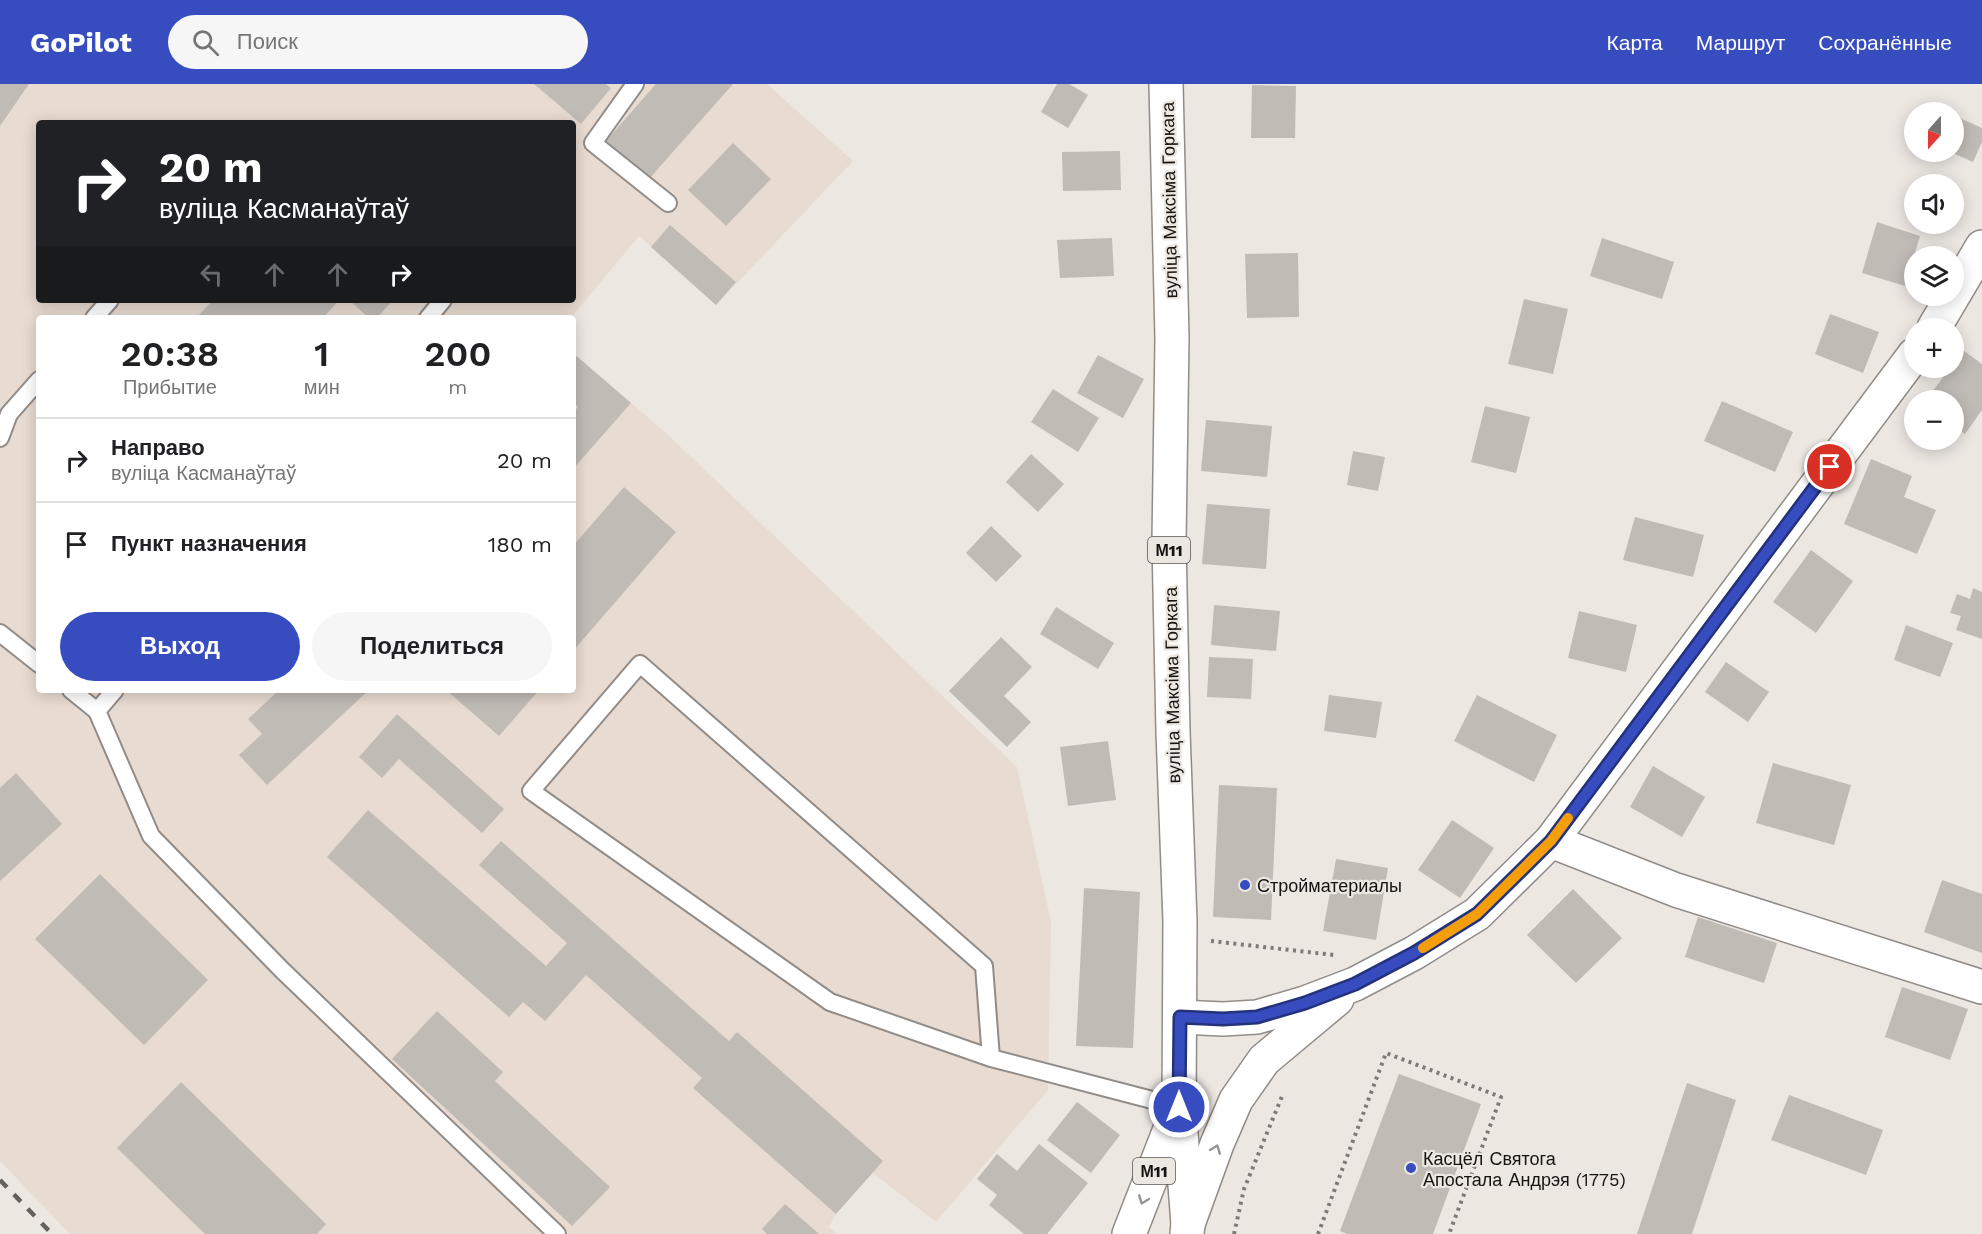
<!DOCTYPE html>
<html lang="ru">
<head>
<meta charset="utf-8">
<style>
	:root { --surface:#fff; --page:#f6f6f6; --text:#202124; --muted:#757577; --line:#e0e0e0; --accent:#374dbf }
	body { margin:0; font-family:"Work Sans",sans-serif; background:var(--page); color:var(--text); height:100vh; display:flex; flex-direction:column; font-size:22px; white-space:nowrap }
	* { box-sizing:border-box; margin:0 }
	p { font-size:20px; color:var(--muted) }
	.icon { flex:none; width:33px; height:33px; fill:none; stroke:currentColor; stroke-width:2; stroke-linecap:round; stroke-linejoin:round }
	.map { position:relative; flex:1; overflow:hidden }
	.sheet { position:absolute; left:36px; top:231px; width:540px; height:378px; display:flex; flex-direction:column; background:var(--surface); border-radius:6px; box-shadow:0 3px 15px #0003 }
	.sheet>* { flex:none }
	.guide { position:absolute; left:36px; top:36px; width:540px; height:183px; border-radius:6px; box-shadow:0 3px 15px #0003; background:#202124; color:#fff; overflow:hidden }
	.needle { width:39px; rotate:201deg }
	.tools { position:absolute; left:1904px; top:18px; display:grid; gap:12px }
	.tools a { display:grid; place-items:center; width:60px; height:60px; border-radius:50%; background:var(--surface); box-shadow:0 3px 15px #0003; font-size:30px }
	.pin { position:absolute; display:grid; place-items:center; width:51px; height:51px; color:#fff; margin:-26px; border:3px solid #fff; border-radius:50%; box-shadow:0 2px 6px #0007 }
	.me { position:absolute; width:66px; margin:-33px; rotate:0deg; stroke-linejoin:round; filter:drop-shadow(0 0 4px #0008) }
	.turn { display:flex; align-items:center; gap:21px; height:126px; padding:0 24px; font-size:27px }
	.turn .icon { width:78px; height:78px; stroke-width:2.5 }
	.turn b { display:block; font-size:42px; line-height:51px }
	.lanes { display:flex; align-items:center; height:57px; padding:0 24px; background:#0003; justify-content:center; gap:30px; direction:ltr }
	.lanes .off { opacity:.35 }
	.eta { display:flex; justify-content:space-evenly; align-items:center; height:102px; text-align:center }
	.eta b { font-size:36px; font-weight:600; line-height:42px }
	.primary-button { display:flex; gap:12px; margin-top:auto; padding:12px 24px }
	.primary-button a { flex:1; height:69px; border-radius:36px; background:var(--accent); color:#fff; font-size:24px; font-weight:600; line-height:69px; text-align:center }
	.primary-button a+a { background:var(--page); color:var(--text) }
	ul { padding:0; list-style:none }
	li { display:flex; align-items:center; gap:18px; height:84px; padding:0 24px; border-top:2px solid var(--line) }
	li div { flex:1 }
	li b { display:block; font-size:22px }
	li em { font-style:normal }
	header { display:flex; align-items:center; gap:36px; box-sizing:border-box; height:84px; padding:0 30px; background:var(--accent); color:#fff }
	header strong { font-size:28px }
	nav { display:flex; gap:33px; margin-inline-start:auto; font-size:21px }
	.search { width:420px; height:54px; background:var(--page); display:flex; align-items:center; gap:15px; box-sizing:border-box; padding:0 21px; border-radius:33px; color:var(--muted); font-size:22px }
	.map>svg:first-child { display:block }
</style>
</head>
<body>
<header>
<strong>GoPilot</strong>
<div class="search"><svg class="icon" aria-label="search" viewBox="0 0 24 24"><circle cx="10" cy="10" r="6"/><path d="M15 15l6 6"/></svg>Поиск</div>
<nav><a>Карта</a><a>Маршрут</a><a>Сохранённые</a></nav>
</header>
<div class="map">
<svg width="1982" height="1150" viewBox="0 0 1982 1150">
	<rect width="100%" height="100%" fill="#ede7e2"/>
	<path fill="#e8dbd1" fill-rule="evenodd" d="M 0,0 L 767,0 L 853,77 L 716,221 L 639,152 L 571,234 L 39,234 L 39,606 L 573,606 L 573,269 L 665,348 L 1017,683 L 1051,838 L 1048,1006 L 936,1138 L 873,1089 L 836,1130 L 829,1143 L 837,1150 L 70,1150 L 0,1077 ZM 39,39 L 573,39 L 573,216 L 39,216 Z"/>
	<g fill="#c1bbb6">
		<path d="M 0,0 L 29,0 L 0,42 Z"/>
		<path d="M 534,0 L 606,0 L 611,4 L 581,40 Z"/>
		<path d="M 656,0 L 733,0 L 648,96 L 605,58 Z"/>
		<path d="M 1057,0 L 1069,0 L 1088,11 L 1068,44 L 1041,28 Z"/>
		<path d="M 1252,1 L 1296,2 L 1295,54 L 1251,54 Z"/>
		<path d="M 1953,31 L 1982,44 L 1982,58 L 1973,78 L 1953,69 Z"/>
		<path d="M 733,59 L 771,95 L 726,142 L 688,106 Z"/>
		<path d="M 1120,67 L 1121,106 L 1063,107 L 1062,68 Z"/>
		<path d="M 1877,138 L 1920,152 L 1905,202 L 1862,189 Z"/>
		<path d="M 670,141 L 736,198 L 716,221 L 651,163 Z"/>
		<path d="M 1112,154 L 1114,192 L 1060,194 L 1057,156 Z"/>
		<path d="M 1602,154 L 1674,178 L 1662,215 L 1590,192 Z"/>
		<path d="M 1298,169 L 1299,233 L 1247,234 L 1245,170 Z"/>
		<path d="M 1524,215 L 1568,225 L 1553,290 L 1508,280 Z"/>
		<path d="M 213,216 L 339,216 L 323,234 L 196,234 Z"/>
		<path d="M 349,216 L 393,216 L 377,234 L 369,234 Z"/>
		<path d="M 1830,230 L 1879,248 L 1863,289 L 1815,270 Z"/>
		<path d="M 1963,266 L 1982,280 L 1982,326 L 1965,350 L 1953,341 L 1953,316 L 1926,316 L 1950,284 L 1953,284 L 1953,279 Z"/>
		<path d="M 573,269 L 631,319 L 573,385 L 573,329 L 578,323 L 573,318 Z"/>
		<path d="M 1098,271 L 1144,295 L 1123,334 L 1077,309 Z"/>
		<path d="M 1053,305 L 1099,334 L 1078,368 L 1031,338 Z"/>
		<path d="M 1722,317 L 1793,348 L 1775,388 L 1704,357 Z"/>
		<path d="M 1485,322 L 1530,333 L 1516,389 L 1471,378 Z"/>
		<path d="M 1206,336 L 1272,342 L 1267,393 L 1201,387 Z"/>
		<path d="M 1353,367 L 1385,373 L 1378,407 L 1347,401 Z"/>
		<path d="M 1031,370 L 1064,400 L 1038,428 L 1006,398 Z"/>
		<path d="M 1871,375 L 1912,392 L 1904,413 L 1936,426 L 1917,470 L 1844,440 Z"/>
		<path d="M 624,403 L 676,448 L 573,567 L 573,462 Z"/>
		<path d="M 1207,420 L 1270,425 L 1266,485 L 1202,480 Z"/>
		<path d="M 1635,433 L 1704,451 L 1693,493 L 1623,476 Z"/>
		<path d="M 991,442 L 1022,472 L 996,498 L 966,469 Z"/>
		<path d="M 1811,466 L 1853,497 L 1816,549 L 1773,518 Z"/>
		<path d="M 1973,504 L 1982,508 L 1982,555 L 1956,546 L 1961,532 L 1950,529 L 1957,510 L 1970,515 Z"/>
		<path d="M 1214,521 L 1280,527 L 1276,567 L 1211,561 Z"/>
		<path d="M 1056,523 L 1114,559 L 1098,585 L 1040,550 Z"/>
		<path d="M 1579,527 L 1637,541 L 1626,588 L 1568,574 Z"/>
		<path d="M 1906,541 L 1953,559 L 1940,593 L 1894,576 Z"/>
		<path d="M 1001,553 L 1032,583 L 1004,612 L 1031,638 L 1007,663 L 949,607 Z"/>
		<path d="M 1209,573 L 1253,575 L 1251,615 L 1207,613 Z"/>
		<path d="M 1726,578 L 1769,608 L 1748,638 L 1705,608 Z"/>
		<path d="M 279,606 L 369,606 L 267,701 L 239,671 L 262,650 L 248,635 Z"/>
		<path d="M 446,606 L 539,606 L 499,652 Z"/>
		<path d="M 1329,611 L 1382,618 L 1376,654 L 1324,647 Z"/>
		<path d="M 1477,611 L 1557,651 L 1534,698 L 1454,657 Z"/>
		<path d="M 397,630 L 504,725 L 482,749 L 399,675 L 382,694 L 359,673 Z"/>
		<path d="M 1108,657 L 1116,716 L 1068,722 L 1060,663 Z"/>
		<path d="M 1773,679 L 1851,701 L 1834,761 L 1756,739 Z"/>
		<path d="M 1653,682 L 1705,713 L 1682,753 L 1630,723 Z"/>
		<path d="M 16,689 L 62,740 L 0,797 L 0,704 Z"/>
		<path d="M 1219,701 L 1277,704 L 1271,836 L 1213,833 Z"/>
		<path d="M 368,726 L 546,882 L 567,859 L 479,781 L 501,757 L 729,957 L 737,948 L 883,1077 L 836,1130 L 693,1004 L 702,994 L 586,891 L 545,937 L 523,918 L 509,933 L 327,773 Z"/>
		<path d="M 1452,736 L 1494,764 L 1460,814 L 1418,786 Z"/>
		<path d="M 1336,775 L 1388,784 L 1376,856 L 1323,847 Z"/>
		<path d="M 100,790 L 208,896 L 144,961 L 35,855 Z"/>
		<path d="M 1942,796 L 1982,810 L 1982,869 L 1924,848 Z"/>
		<path d="M 1084,804 L 1140,808 L 1133,964 L 1076,962 Z"/>
		<path d="M 1573,805 L 1622,854 L 1576,899 L 1527,851 Z"/>
		<path d="M 1698,833 L 1777,859 L 1764,899 L 1685,873 Z"/>
		<path d="M 1902,903 L 1968,925 L 1950,976 L 1885,953 Z"/>
		<path d="M 437,927 L 503,988 L 495,997 L 610,1103 L 572,1142 L 392,975 Z"/>
		<path d="M 1399,990 L 1481,1020 L 1433,1150 L 1347,1150 L 1340,1147 Z"/>
		<path d="M 181,998 L 326,1140 L 317,1150 L 205,1150 L 117,1064 Z"/>
		<path d="M 1687,999 L 1736,1016 L 1692,1150 L 1637,1150 Z"/>
		<path d="M 1789,1011 L 1883,1046 L 1866,1091 L 1771,1056 Z"/>
		<path d="M 1077,1018 L 1120,1051 L 1091,1089 L 1047,1056 Z"/>
		<path d="M 1039,1060 L 1088,1099 L 1047,1150 L 1024,1150 L 989,1121 L 997,1111 L 977,1095 L 997,1070 L 1017,1087 Z"/>
		<path d="M 785,1120 L 819,1150 L 767,1150 L 762,1145 Z"/>
	</g>
	<g fill="none" stroke-linecap="round" stroke-linejoin="round">
		<defs>
			<g id="lane">
				<path d="M 635,0 L 593,59 L 668,119"/>
				<path d="M 94,234 L 110,216"/>
				<path d="M 428,234 L 443,216"/>
				<path d="M 0,354 L 9,330 L 39,296"/>
				<path d="M 0,549 L 39,580"/>
				<path d="M 71,606 L 97,627"/>
				<path d="M 115,606 L 97,627 L 151,752 L 283,887 L 557,1150"/>
				<path d="M 991,974 L 984,882 L 640,580 L 531,707 L 830,918 L 991,974 L 1179,1023"/>
			</g>
			<path id="street" d="M 1551,757 L 1676,806 L 1982,903"/>
			<g id="secondary">
				<path d="M 1934,244 L 1982,163"/>
				<path d="M 1180,933 L 1223,935 L 1257,933 L 1305,919 L 1355,900 L 1414,869 L 1477,830 L 1551,757 L 1914,271"/>
				<path d="M 1188,1140 L 1217,1060 L 1236,1016 L 1264,976 L 1337,915"/>
			</g>
			<g id="highway">
				<path d="M 1166,0 L 1172,254 L 1169,458 L 1173,648 L 1180,837 L 1179,1023 L 1188,1140 L 1187,1150"/>
				<path d="M 1129,1150 L 1176,1030"/>
			</g>
		</defs>
		<use href="#lane" stroke="#928c88" stroke-width="20"/>
		<use href="#street" stroke="#928c88" stroke-width="36"/>
		<use href="#secondary" stroke="#928c88" stroke-width="36"/>
		<use href="#highway" stroke="#928c88" stroke-width="36"/>
		<g stroke="#7e7a76" stroke-width="4" stroke-dasharray="3 4.5" stroke-linecap="butt">
			<path d="M 1211,857 L 1334,871"/>
			<path d="M 1234,1150 L 1244,1105 L 1283,1010"/>
			<path d="M 1318,1150 L 1386,969 L 1501,1013 L 1449,1150"/>
		</g>
		<use href="#lane" stroke="#fff" stroke-width="16"/>
		<use href="#street" stroke="#fff" stroke-width="33"/>
		<use href="#secondary" stroke="#fff" stroke-width="33"/>
		<use href="#highway" stroke="#fff" stroke-width="33"/>
		<path stroke="#64615d" stroke-width="4.5" stroke-dasharray="10 10" stroke-linecap="butt" d="M 0,1096 L 52,1150"/>
	</g>
	<defs><path id="oneway-chevron" d="M-2-3.5L2.5 0L-2 3.5" fill="none" stroke-width="1.6" stroke-linecap="round" stroke-linejoin="round" transform="scale(1.5)"/></defs>
	<g stroke="#969594">
		<use href="#oneway-chevron" transform="translate(1216 1065) rotate(-69)"/>
		<use href="#oneway-chevron" transform="translate(1143 1116) rotate(111)"/>
	</g>
	<g fill="none" stroke-linecap="round" stroke-linejoin="round">
		<defs>
			<path id="route" d="M 1179,1023 L 1180,933 L 1223,935 L 1257,933 L 1305,919 L 1355,900 L 1414,869 L 1477,830 L 1551,757 L 1830,383"/>
		</defs>
		<use href="#route" stroke="#24327c" stroke-width="15"/>
		<use href="#route" stroke="#374dbf" stroke-width="10"/>
		<path stroke="#f59e0b" stroke-width="10" d="M 1423,864 L 1477,830 L 1551,757 L 1568,734"/>
	</g>
	<g fill="#374dbf" stroke="#ede7e2" stroke-width="2">
		<circle cx="1245" cy="801" r="6"/>
		<circle cx="1411" cy="1084" r="6"/>
	</g>
	<g text-anchor="middle" dominant-baseline="central" stroke-width="4.5" stroke-linejoin="round" paint-order="stroke">
		<g fill="#ede7e2" stroke="#565350" stroke-width="1.5">
			<rect x="1148" y="453" width="42" height="26" rx="4.5"/>
			<rect x="1133" y="1074" width="42" height="26" rx="4.5"/>
		</g>
		<g font-size="16" font-weight="bold" fill="#151311">
			<text x="1169" y="466">М11</text>
			<text x="1154" y="1087">М11</text>
		</g>
		<g font-size="18" fill="#151311" stroke="#ede7e2">
			<text transform="translate(1169 116) rotate(-91)">вуліца Максіма Горкага</text>
			<text transform="translate(1172 601) rotate(-91)">вуліца Максіма Горкага</text>
		</g>
		<g font-size="18" fill="#151311" stroke="#ede7e2" text-anchor="start">
			<text x="1257" y="801">Стройматериалы</text>
			<text x="1423" y="1074">Касцёл Святога<tspan x="1423" dy="21">Апостала Андрэя (1775)</tspan></text>
		</g>
	</g>
</svg>
<div class="tools">
<a><svg class="needle" viewBox="-14 -14 28 28"><path d="M0-13l5 13h-10z" fill="#e53935"/><path d="M0 13l5-13h-10z" fill="#757577"/></svg></a>
<a><svg class="icon" aria-label="sound" viewBox="0 0 24 24"><path d="M4 9h4l5-4v14l-5-4H4zM17 9q2 3 0 6"/></svg></a>
<a><svg class="icon" aria-label="layers" viewBox="0 0 24 24"><path d="M12 4l9 5-9 5-9-5zM3 14l9 5 9-5"/></svg></a>
<a>+</a>
<a>−</a>
</div>
<div class="pin" style="left:1830px;top:383px;background:#d93025"><svg class="icon" aria-label="arrive" viewBox="0 0 24 24"><path d="M6 21V4h12l-3 4 3 4H6"/></svg></div>
<svg class="me" style="left:1179px;top:1023px" viewBox="-20 -20 40 40"><circle r="17" fill="#374dbf" stroke="#fff" stroke-width="3"/><path d="M0-11L8 9 0 5-8 9z" fill="#fff"/></svg>
<div class="guide">
<div class="turn"><svg class="icon" aria-label="right" viewBox="0 0 24 24"><path d="M7 20v-9h11M14 6l5 5-5 5"/></svg><div><b>20 m</b>вуліца Касманаўтаў</div></div>
<div class="lanes"><svg class="icon off" aria-label="left" viewBox="0 0 24 24"><path d="M17 20v-9H6M10 6l-5 5 5 5"/></svg><svg class="icon off" aria-label="ahead" viewBox="0 0 24 24"><path d="M12 20V5M6 11l6-6 6 6"/></svg><svg class="icon off" aria-label="ahead" viewBox="0 0 24 24"><path d="M12 20V5M6 11l6-6 6 6"/></svg><svg class="icon" aria-label="right" viewBox="0 0 24 24"><path d="M7 20v-9h11M14 6l5 5-5 5"/></svg></div>
</div>
<section class="sheet">
<div class="eta">
<div><b>20:38</b><p>Прибытие</p></div>
<div><b>1</b><p>мин</p></div>
<div><b>200</b><p>m</p></div>
</div>
<ul>
<li><svg class="icon" aria-label="right" viewBox="0 0 24 24"><path d="M7 20v-9h11M14 6l5 5-5 5"/></svg><div><b>Направо</b><p>вуліца Касманаўтаў</p></div><em>20 m</em></li>
<li><svg class="icon" aria-label="arrive" viewBox="0 0 24 24"><path d="M6 21V4h12l-3 4 3 4H6"/></svg><div><b>Пункт назначения</b></div><em>180 m</em></li>
</ul>
<div class="primary-button"><a>Выход</a><a>Поделиться</a></div>
</section>
</div>
</body>
</html>
